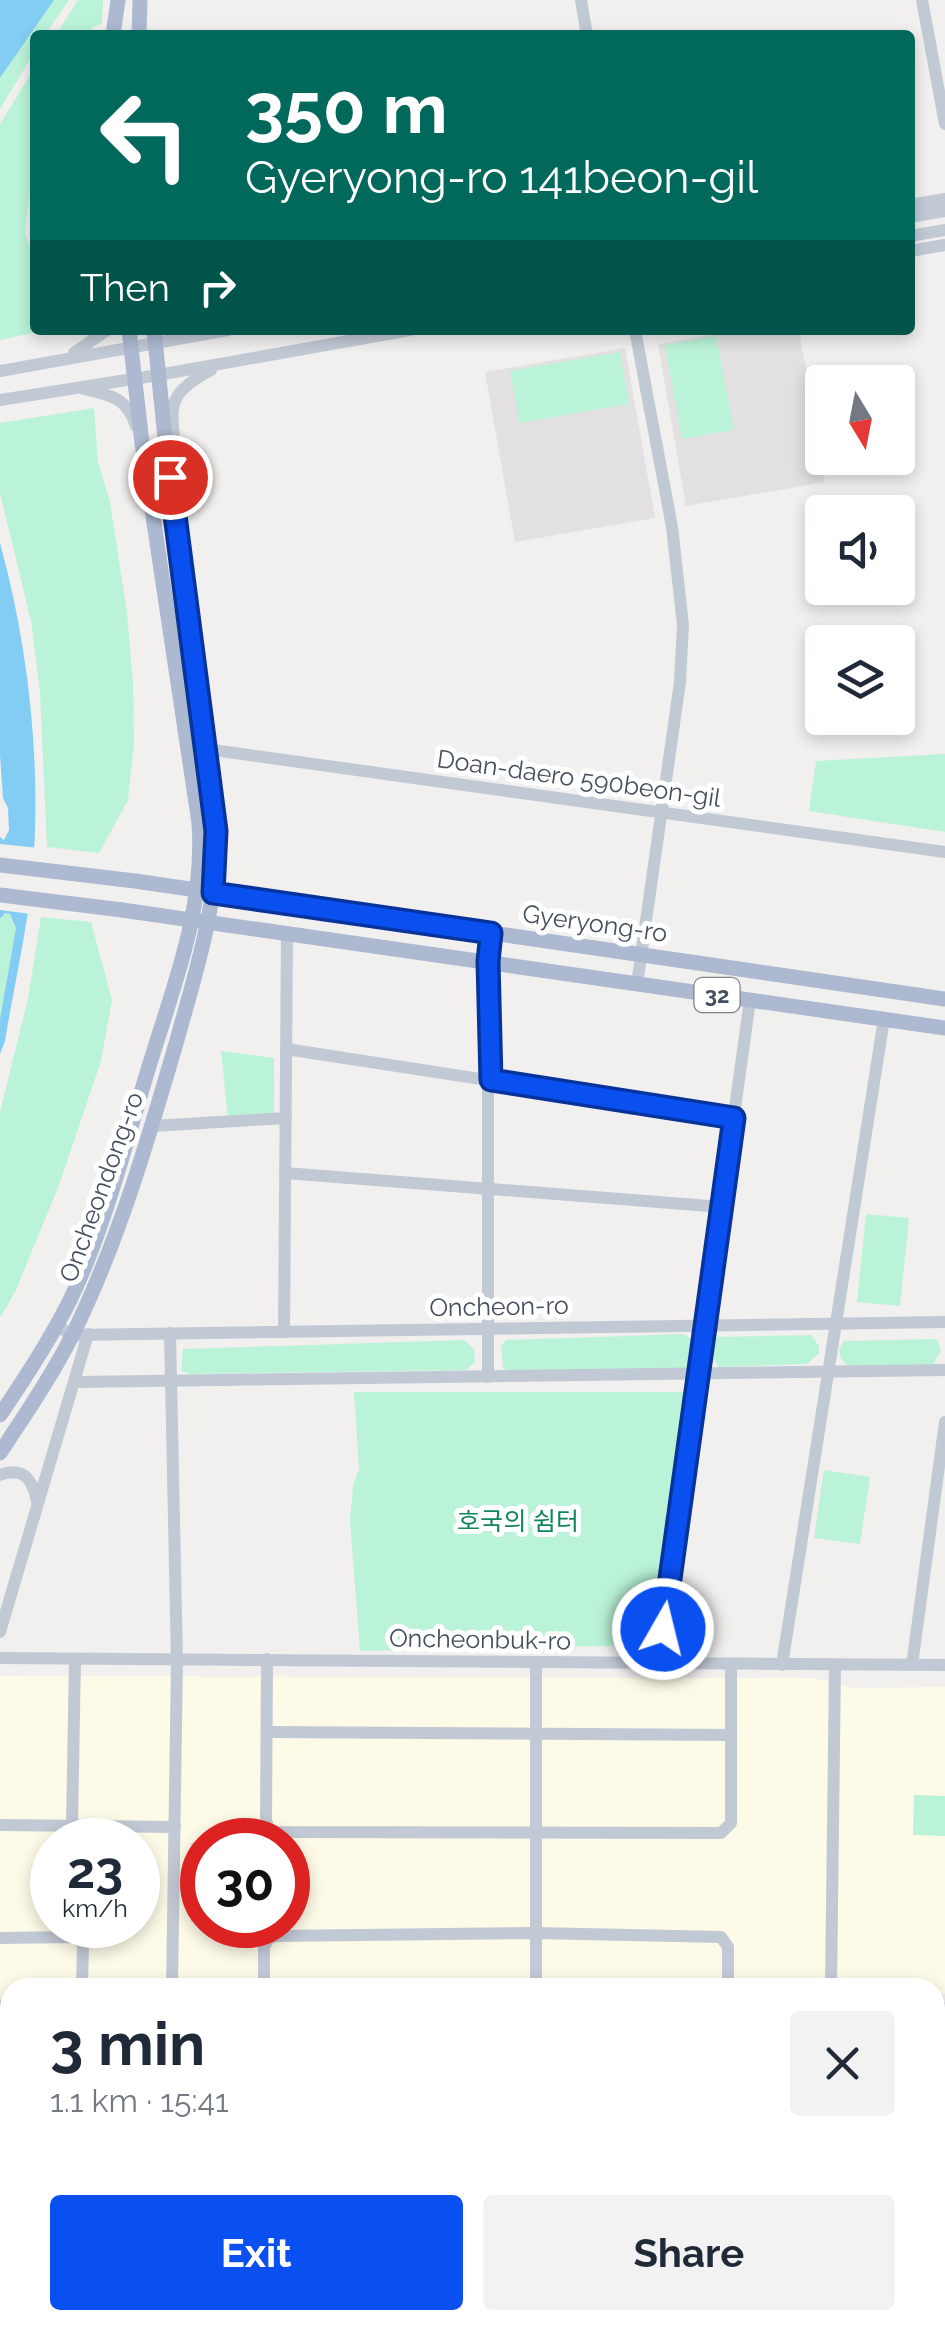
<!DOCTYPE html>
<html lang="en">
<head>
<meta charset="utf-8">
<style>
	:root { --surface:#fff; --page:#f2f2f3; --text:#1f2937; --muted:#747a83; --accent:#0a4ff0 }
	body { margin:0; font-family:Raleway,"Noto Sans KR",sans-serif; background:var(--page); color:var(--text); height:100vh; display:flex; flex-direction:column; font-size:38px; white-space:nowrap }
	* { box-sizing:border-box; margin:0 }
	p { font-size:32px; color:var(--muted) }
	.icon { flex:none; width:55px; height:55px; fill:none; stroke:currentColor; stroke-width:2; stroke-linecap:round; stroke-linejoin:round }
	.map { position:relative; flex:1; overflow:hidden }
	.drawer { position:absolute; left:0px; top:1978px; width:945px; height:352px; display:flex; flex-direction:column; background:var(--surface); border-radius:30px 30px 0 0; box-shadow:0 5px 15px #0003 }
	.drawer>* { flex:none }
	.banner { position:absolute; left:30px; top:30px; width:885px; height:305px; border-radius:10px; box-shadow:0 5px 15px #0003; background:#00695c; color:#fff; overflow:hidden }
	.needle { width:65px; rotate:170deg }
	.fabs { position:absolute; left:805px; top:365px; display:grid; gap:20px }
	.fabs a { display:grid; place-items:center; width:110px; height:110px; border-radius:10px; background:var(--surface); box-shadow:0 5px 15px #0003; font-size:50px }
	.speed { position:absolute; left:30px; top:1818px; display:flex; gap:20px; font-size:50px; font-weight:700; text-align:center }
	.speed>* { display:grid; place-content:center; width:130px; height:130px; border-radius:50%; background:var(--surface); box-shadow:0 5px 15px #0003; line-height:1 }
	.speed small { font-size:25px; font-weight:400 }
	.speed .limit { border:15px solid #d22; background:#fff; color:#111 }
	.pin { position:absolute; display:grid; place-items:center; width:85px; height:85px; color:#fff; margin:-42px; border:5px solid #fff; border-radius:50%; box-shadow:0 2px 10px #0007 }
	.me { position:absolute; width:110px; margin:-55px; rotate:8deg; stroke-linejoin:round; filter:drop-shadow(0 0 8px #0008) }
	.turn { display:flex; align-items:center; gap:35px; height:210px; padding:0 50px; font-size:45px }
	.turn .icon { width:130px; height:130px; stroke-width:2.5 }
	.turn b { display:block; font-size:70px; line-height:85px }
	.then { display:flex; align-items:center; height:95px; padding:0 50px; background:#0003; gap:20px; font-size:38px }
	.round { display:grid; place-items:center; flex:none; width:105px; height:105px; border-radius:10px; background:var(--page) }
	.overview { display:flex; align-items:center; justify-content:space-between; height:170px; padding:0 50px }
	h1 { font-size:60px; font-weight:700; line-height:75px }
	.primary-button { display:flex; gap:20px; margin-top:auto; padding:20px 50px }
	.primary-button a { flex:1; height:115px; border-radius:10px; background:var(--accent); color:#fff; font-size:40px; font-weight:700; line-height:115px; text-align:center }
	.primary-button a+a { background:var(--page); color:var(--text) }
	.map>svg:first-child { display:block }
</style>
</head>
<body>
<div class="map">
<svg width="945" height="2328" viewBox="0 0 945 2328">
	<rect width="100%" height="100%" fill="#f2efef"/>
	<g fill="#fdfae7" fill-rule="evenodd">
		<path d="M 0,1676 L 814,1678 L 854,1688 L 945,1687 L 945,1994 L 935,1994 L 935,1988 L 157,1986 L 10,1988 L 10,1998 L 0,1998 ZM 52,1840 L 138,1840 L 138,1925 L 52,1925 ZM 202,1840 L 288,1840 L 288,1925 L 202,1925 Z"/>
		<path d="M 0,2016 L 10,2020 L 10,2128 L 0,2131 Z"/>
		<path d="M 945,2182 L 945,2266 L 937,2328 L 608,2328 L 582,2320 L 935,2320 L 935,2183 Z"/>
	</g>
	<g fill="#e3e0e1">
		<path d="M 739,330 L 799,330 L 825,482 L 686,506 L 658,344 Z"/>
		<path d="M 625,348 L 655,518 L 515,542 L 485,372 Z"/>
	</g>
	<g fill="#baf3d8">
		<path d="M 54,0 L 69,0 L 45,35 L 35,35 L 35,51 L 0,109 L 0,78 Z"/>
		<path d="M 78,0 L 103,0 L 102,23 L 93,27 L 89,35 L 56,35 Z"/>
		<path d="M 35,67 L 35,148 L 25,232 L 35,266 L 35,330 L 46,330 L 0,340 L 0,124 Z"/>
		<path d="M 716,336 L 734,430 L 682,439 L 665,345 Z"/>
		<path d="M 620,352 L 629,404 L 519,423 L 510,371 Z"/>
		<path d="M 94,408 L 98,462 L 110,502 L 127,613 L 133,684 L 134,743 L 128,800 L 99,853 L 47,847 L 40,693 L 31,621 L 0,493 L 0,423 Z"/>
		<path d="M 945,754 L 945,832 L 809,811 L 816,761 Z"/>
		<path d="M 5,913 L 10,914 L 16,928 L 0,1019 L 0,919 Z"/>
		<path d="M 41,917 L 91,922 L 112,1000 L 101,1061 L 59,1185 L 16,1290 L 0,1318 L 0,1112 L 28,999 Z"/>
		<path d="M 221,1051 L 274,1058 L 274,1115 L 228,1118 Z"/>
		<path d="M 866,1214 L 909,1218 L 900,1306 L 857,1302 Z"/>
		<path d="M 683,1334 L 691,1339 L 687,1373 L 510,1372 L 503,1368 L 501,1345 L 507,1340 Z"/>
		<path d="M 811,1335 L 819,1346 L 819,1353 L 807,1364 L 718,1367 L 711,1352 L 716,1337 Z"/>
		<path d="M 937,1339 L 941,1350 L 932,1367 L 849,1367 L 841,1359 L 839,1350 L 844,1341 Z"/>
		<path d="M 464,1340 L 474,1349 L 475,1362 L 466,1370 L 190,1374 L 181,1371 L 183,1349 Z"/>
		<path d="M 354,1392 L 685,1392 L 653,1645 L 360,1651 L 350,1520 L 353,1486 L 359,1469 Z"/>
		<path d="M 824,1470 L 870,1477 L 860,1544 L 814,1538 Z"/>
		<path d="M 914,1795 L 945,1796 L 945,1836 L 913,1835 Z"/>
		<path d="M 202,1842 L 202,1922 L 191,1922 L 191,1843 Z"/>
		<path d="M 10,2128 L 10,2167 L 0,2172 L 0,2131 Z"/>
		<path d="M 10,2222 L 10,2262 L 0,2263 L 0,2226 Z"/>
	</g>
	<g fill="#83ccf3">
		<path d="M 0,0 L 54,0 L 0,78 Z"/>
		<path d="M 0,543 C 27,641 40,751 34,853 C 31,915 15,979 5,1041 L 0,1054 L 0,1019 L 16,928 L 10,914 L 5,913 L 0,919 L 0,837 L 4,840 L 9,830 L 8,808 L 3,798 L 0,755 Z"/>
		<path d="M 945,2081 L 945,2134 L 935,2135 L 935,2082 Z"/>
		<path d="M 10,2167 L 10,2222 L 0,2226 L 0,2172 Z"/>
	</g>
	<path fill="#f2efef" d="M 0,844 L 39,848 L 31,914 L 0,910 Z"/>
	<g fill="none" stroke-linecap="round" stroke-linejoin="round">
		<g stroke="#c1c9d5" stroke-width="12">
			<path d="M 581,0 L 587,35"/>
			<path d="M 922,0 L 945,124"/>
			<path d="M 910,205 L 945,199"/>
			<path d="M 910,217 L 945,211"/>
			<path d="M 910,236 L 945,230"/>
			<path d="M 910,251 L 945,245"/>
			<path d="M 635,330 L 672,527 L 683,625 L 680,682 L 637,984"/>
			<path d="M 74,353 L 107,330"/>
			<path d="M 0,371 L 228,330"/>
			<path d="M 84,389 C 110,395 127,397 136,426"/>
			<path d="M 0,400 L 158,375 L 410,330"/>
			<path d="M 171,470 C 183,417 150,402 211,370"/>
			<path d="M 206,749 L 945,852"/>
			<path d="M 286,1049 L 734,1118"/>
			<path d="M 152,1126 L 286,1118"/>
			<path d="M 285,1173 L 722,1207"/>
			<path d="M 57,1326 L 72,1335 L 945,1322"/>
			<path d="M 284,1332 L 287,933"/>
			<path d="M 170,1333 L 177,1661 L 172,1988"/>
			<path d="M 488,1377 L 488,961 L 491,933"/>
			<path d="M 75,1382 L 945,1370"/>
			<path d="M 0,1475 C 24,1466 33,1480 37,1502"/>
			<path d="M 0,1632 L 88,1334"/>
			<path d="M 0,1658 L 945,1665"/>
			<path d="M 267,1659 L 266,1821 L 269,1828 L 277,1832 L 721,1833 L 731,1823 L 731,1665"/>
			<path d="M 658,1664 L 750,1000"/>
			<path d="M 782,1665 L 884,1019"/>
			<path d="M 912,1665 L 945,1422"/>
			<path d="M 267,1732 L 731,1735"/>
			<path d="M 0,1825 L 175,1827"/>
			<path d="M 72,1825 L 75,1659"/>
			<path d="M 0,1938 L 75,1937 L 83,1944 L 82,1988"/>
			<path d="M 264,1988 L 264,1947 L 268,1939 L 276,1936 L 536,1933 L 721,1937 L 728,1947 L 728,1988"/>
			<path d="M 536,1988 L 536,1664"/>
			<path d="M 831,1988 L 835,1665"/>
			<path d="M 0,2006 L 10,2006"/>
			<path d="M 935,2008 L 945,2008"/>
			<path d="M 0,2077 L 10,2074"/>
			<path d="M 935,2175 L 945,2173"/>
			<path d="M 800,2320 L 832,2328"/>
			<path d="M 532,2328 L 534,2320"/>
			<path d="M 872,2328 L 875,2320"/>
		</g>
		<g stroke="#acb9d0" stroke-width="15">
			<path d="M 113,35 L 118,0"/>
			<path d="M 139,35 L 140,0"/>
			<path d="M 0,865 L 135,881 L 945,999"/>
			<path d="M 122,910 L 945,1028"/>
			<path d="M 0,1415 C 26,1377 51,1339 71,1298 C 106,1225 127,1137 151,1060 C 175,982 205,906 199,823 L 142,443 L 129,330"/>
			<path d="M 0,1453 C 25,1415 51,1377 72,1336 C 118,1243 148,1140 177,1040 C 197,968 217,907 217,831 L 169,477 L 154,330"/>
			<path d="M 0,2278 L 10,2278"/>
			<path d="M 0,2308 L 10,2308"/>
			<path d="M 274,2320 L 327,2328"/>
			<path d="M 434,2320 L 463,2328"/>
		</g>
		<path stroke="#acb9d0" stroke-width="15" d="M 0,895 L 122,910"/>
	</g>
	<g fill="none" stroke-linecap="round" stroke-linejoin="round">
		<defs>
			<path id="route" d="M 170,477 L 216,831 L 213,893 L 491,933 L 488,961 L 491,1080 L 734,1118 L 663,1629"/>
		</defs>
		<use href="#route" stroke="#06339c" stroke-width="25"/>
		<use href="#route" stroke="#0a4ff0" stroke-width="18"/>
	</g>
	<g text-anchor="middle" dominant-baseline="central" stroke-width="10" stroke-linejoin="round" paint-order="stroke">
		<rect fill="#fff" stroke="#7d848e" stroke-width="2.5" x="694.5" y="978" width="45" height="34" rx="8"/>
		<g font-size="22" font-weight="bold" fill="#454f5e">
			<text x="717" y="995">32</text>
		</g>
		<g font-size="25" fill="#454f5e" stroke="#fff">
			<text transform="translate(579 778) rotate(8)">Doan-daero 590beon-gil</text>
			<text transform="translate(595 923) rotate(8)">Gyeryong-ro</text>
			<text transform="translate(101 1187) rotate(-70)">Oncheondong-ro</text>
			<text transform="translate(499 1306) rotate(-1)">Oncheon-ro</text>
			<text transform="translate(480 1639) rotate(1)">Oncheonbuk-ro</text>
		</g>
		<g font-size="25" fill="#0f865b" stroke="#fff">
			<text x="518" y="1521">호국의 쉼터</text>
		</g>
	</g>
</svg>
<div class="fabs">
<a><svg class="needle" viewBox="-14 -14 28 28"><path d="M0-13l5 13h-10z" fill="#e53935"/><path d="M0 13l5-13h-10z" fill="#747a83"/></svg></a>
<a><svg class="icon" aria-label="sound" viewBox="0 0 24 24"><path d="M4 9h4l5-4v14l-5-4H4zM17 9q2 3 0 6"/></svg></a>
<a><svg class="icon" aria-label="layers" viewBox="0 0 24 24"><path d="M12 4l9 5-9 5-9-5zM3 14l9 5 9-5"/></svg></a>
</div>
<div class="speed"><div>23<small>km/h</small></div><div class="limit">30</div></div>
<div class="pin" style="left:170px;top:477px;background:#d93025"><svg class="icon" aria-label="arrive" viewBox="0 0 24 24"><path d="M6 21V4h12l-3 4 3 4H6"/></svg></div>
<svg class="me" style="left:663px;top:1629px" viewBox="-20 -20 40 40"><circle r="17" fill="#0a4ff0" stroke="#fff" stroke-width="3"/><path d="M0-11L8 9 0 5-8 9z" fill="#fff"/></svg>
<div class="banner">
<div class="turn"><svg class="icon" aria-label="left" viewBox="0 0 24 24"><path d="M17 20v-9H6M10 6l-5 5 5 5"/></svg><div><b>350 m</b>Gyeryong-ro 141beon-gil</div></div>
<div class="then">Then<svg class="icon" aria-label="right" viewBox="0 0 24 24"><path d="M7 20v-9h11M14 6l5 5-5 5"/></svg></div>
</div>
<section class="drawer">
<div class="overview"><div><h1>3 min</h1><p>1.1 km · 15:41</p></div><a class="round"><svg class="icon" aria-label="close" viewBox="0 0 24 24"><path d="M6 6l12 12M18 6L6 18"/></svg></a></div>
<div class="primary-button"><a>Exit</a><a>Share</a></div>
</section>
</div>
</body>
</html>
